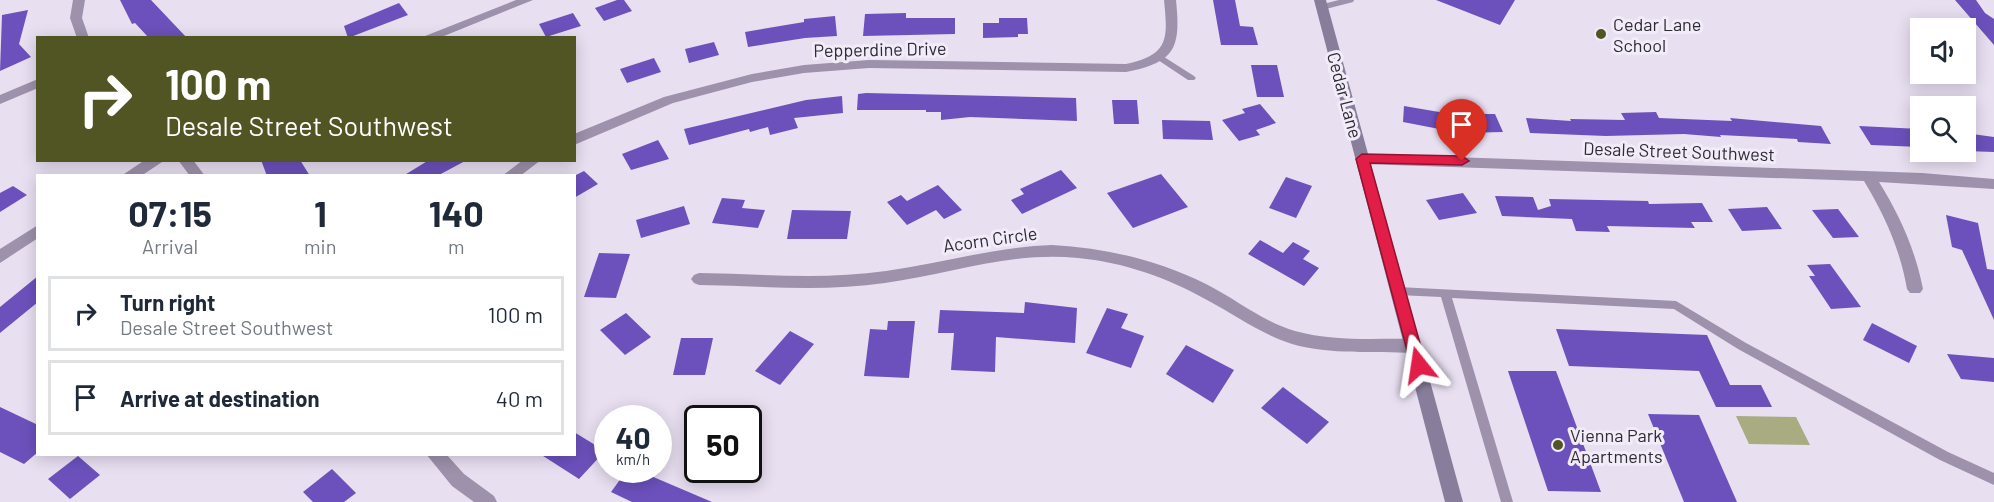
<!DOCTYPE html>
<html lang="en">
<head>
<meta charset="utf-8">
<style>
	:root { --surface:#fff; --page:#f6f6f7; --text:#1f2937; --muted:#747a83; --line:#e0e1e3 }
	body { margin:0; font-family:Barlow,sans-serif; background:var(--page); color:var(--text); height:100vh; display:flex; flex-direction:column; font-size:22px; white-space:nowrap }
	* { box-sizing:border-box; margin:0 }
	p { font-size:20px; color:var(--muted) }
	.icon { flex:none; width:33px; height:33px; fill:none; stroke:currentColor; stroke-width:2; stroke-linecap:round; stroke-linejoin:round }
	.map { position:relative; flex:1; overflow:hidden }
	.drawer { position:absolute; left:36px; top:174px; width:540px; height:282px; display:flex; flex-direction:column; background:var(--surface); border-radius:0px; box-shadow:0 3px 15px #0003 }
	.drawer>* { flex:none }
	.banner { position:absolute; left:36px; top:36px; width:540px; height:126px; border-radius:0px; box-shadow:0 3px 15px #0003; background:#515423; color:#fff; overflow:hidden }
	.tools { position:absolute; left:1910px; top:18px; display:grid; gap:12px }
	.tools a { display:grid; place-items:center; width:66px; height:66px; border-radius:0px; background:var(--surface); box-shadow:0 3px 15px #0003; font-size:30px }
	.speed { position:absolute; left:594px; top:405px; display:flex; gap:12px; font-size:30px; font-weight:700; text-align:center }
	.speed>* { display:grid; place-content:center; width:78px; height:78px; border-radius:50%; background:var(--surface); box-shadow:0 3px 15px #0003; line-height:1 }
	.speed small { font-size:15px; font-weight:400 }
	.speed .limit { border:3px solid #111; border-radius:9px; background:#fff; color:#111 }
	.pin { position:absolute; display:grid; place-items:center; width:51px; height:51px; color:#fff; margin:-62px -26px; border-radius:50% 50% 50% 0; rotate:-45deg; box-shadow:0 0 6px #0007 }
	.pin .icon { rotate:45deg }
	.me { position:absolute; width:66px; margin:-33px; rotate:345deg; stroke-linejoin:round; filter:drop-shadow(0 0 4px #0008) }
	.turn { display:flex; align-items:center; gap:21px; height:126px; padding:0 30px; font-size:27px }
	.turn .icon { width:78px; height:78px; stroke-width:2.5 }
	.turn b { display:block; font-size:42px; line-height:51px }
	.eta { display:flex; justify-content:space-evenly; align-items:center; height:102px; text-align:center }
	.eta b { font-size:36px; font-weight:700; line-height:42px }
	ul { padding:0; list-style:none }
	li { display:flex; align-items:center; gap:18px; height:75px; margin:0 12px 9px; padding:0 18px; border:3px solid var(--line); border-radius:0px }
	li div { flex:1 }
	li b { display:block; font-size:22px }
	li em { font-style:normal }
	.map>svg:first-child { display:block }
</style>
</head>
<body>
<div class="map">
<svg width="1994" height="502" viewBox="0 0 1994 502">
	<rect width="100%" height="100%" fill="#e8dff1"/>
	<path fill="#a9ab80" d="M 1736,416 L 1796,417 L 1810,445 L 1749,444 Z"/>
	<g fill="#6c51bc">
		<path d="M 120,0 L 151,0 L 187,38 L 149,38 L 135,23 L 132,24 Z"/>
		<path d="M 617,0 L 624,0 L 632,11 L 604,21 L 595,8 Z"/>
		<path d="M 1213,0 L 1235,0 L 1240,26 L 1253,27 L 1258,45 L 1221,45 Z"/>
		<path d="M 1436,0 L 1515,0 L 1500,25 Z"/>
		<path d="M 1955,0 L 1976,0 L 1985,13 L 1994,19 L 1994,45 Z"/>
		<path d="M 399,3 L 408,15 L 348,38 L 344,26 Z"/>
		<path d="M 28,10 L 19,44 L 31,57 L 0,71 L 2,15 Z"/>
		<path d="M 573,13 L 581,26 L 546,37 L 539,24 Z"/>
		<path d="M 906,13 L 906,18 L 955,18 L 955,34 L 863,36 L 865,14 Z"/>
		<path d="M 835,16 L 837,36 L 805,38 L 748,47 L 745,32 L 804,22 L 804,19 Z"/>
		<path d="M 999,18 L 1027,18 L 1028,34 L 1018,34 L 1018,37 L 983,38 L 983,23 L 999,23 Z"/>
		<path d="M 714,42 L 719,55 L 689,63 L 685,49 Z"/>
		<path d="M 654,58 L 661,72 L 627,83 L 620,69 Z"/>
		<path d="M 1251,65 L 1277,65 L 1284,97 L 1257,97 Z"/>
		<path d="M 866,93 L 1076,98 L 1077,121 L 970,117 L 941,120 L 941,112 L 926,112 L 926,110 L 857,110 L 858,94 Z"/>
		<path d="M 842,96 L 843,113 L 794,118 L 798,128 L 770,135 L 768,127 L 750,132 L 749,129 L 689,145 L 684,129 L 806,100 Z"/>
		<path d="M 1112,100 L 1137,100 L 1139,124 L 1114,124 Z"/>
		<path d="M 1260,104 L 1276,123 L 1256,130 L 1260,135 L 1239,141 L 1222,120 L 1245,113 L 1242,109 Z"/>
		<path d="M 1404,106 L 1451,114 L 1495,114 L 1503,132 L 1460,133 L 1403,122 Z"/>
		<path d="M 1656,112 L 1659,118 L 1732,121 L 1730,118 L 1821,126 L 1831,144 L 1798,142 L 1797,139 L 1720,135 L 1721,137 L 1684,134 L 1606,136 L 1530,133 L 1526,118 L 1571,121 L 1570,119 L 1625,120 L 1621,113 Z"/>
		<path d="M 1162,120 L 1210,121 L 1213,140 L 1163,139 Z"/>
		<path d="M 1859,126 L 1920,129 L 1920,147 L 1871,145 Z"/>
		<path d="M 1965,133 L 1994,137 L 1994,152 L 1965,151 Z"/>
		<path d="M 658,140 L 669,159 L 631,170 L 622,154 Z"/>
		<path d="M 261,160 L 300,160 L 310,176 L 267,176 Z"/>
		<path d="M 429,160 L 467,160 L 437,176 L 403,176 Z"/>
		<path d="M 1061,170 L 1077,188 L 1022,214 L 1011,200 L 1024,194 L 1020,189 Z"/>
		<path d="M 584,171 L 598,184 L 574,198 L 574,176 Z"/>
		<path d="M 1161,174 L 1188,207 L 1133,228 L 1107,193 Z"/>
		<path d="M 1286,177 L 1312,186 L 1296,218 L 1269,208 Z"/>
		<path d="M 938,185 L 962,210 L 944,219 L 936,210 L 907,225 L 887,202 L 901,195 L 907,201 Z"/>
		<path d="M 13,186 L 27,195 L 0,212 L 0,193 Z"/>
		<path d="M 1463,193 L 1477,213 L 1439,220 L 1426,200 Z"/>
		<path d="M 1495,196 L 1533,197 L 1538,210 L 1551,206 L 1549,199 L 1648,201 L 1649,204 L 1702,203 L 1713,222 L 1691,222 L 1695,228 L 1607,226 L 1610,232 L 1576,231 L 1572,219 L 1502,216 Z"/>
		<path d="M 722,198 L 745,200 L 742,208 L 765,210 L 758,228 L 712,223 Z"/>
		<path d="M 684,206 L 690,224 L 641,238 L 636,220 Z"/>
		<path d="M 1767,207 L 1782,229 L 1742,231 L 1728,209 Z"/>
		<path d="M 1838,209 L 1859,237 L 1833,238 L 1812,210 Z"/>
		<path d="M 792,210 L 851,211 L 847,239 L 787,239 Z"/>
		<path d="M 1946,215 L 1978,223 L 1987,269 L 1994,270 L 1994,320 L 1962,250 L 1952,247 Z"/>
		<path d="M 1260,240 L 1283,253 L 1293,242 L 1310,251 L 1303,259 L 1319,268 L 1304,286 L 1248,254 Z"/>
		<path d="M 599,253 L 630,254 L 616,298 L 584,297 Z"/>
		<path d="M 1830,264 L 1861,307 L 1831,309 L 1809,276 L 1815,276 L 1807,265 Z"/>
		<path d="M 38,276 L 38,302 L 0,333 L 0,307 Z"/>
		<path d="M 1025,302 L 1077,308 L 1075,343 L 996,337 L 995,372 L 951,370 L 954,333 L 938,333 L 940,310 L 1024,313 Z"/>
		<path d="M 1107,308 L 1128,314 L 1121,328 L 1144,336 L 1131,368 L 1086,353 Z"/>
		<path d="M 626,313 L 651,337 L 625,355 L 600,330 Z"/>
		<path d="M 888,321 L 915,321 L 909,378 L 864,376 L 870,329 L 887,330 Z"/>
		<path d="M 1872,323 L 1917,346 L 1909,363 L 1863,340 Z"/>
		<path d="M 1556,329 L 1707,335 L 1730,385 L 1761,385 L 1772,407 L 1716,407 L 1699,371 L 1569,366 Z"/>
		<path d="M 790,331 L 814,344 L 780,385 L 755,371 Z"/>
		<path d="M 681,338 L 713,338 L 705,375 L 673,375 Z"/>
		<path d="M 1186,345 L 1234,370 L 1213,403 L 1166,374 Z"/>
		<path d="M 1947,354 L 1994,358 L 1994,382 L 1961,379 Z"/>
		<path d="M 1508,371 L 1556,371 L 1601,492 L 1548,491 Z"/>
		<path d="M 1283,387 L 1329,422 L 1307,444 L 1261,408 Z"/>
		<path d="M 0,407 L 38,425 L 38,452 L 24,464 L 0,452 Z"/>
		<path d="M 1648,414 L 1699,415 L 1737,502 L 1684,502 Z"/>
		<path d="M 574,432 L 605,451 L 579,479 L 540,454 L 574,454 Z"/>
		<path d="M 78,456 L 100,475 L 70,499 L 48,479 Z"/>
		<path d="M 332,469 L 356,493 L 344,502 L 313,502 L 303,492 Z"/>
		<path d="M 627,470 L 637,470 L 712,502 L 632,502 L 611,492 Z"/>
	</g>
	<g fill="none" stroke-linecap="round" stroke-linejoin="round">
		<g fill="#9d91ab" fill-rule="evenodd">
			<path d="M 1339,0 L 1354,0 L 1353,2 L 1322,10 L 1318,7 L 1319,5 Z"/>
			<path d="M 1161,55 L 1194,76 L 1196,78 L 1194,80 L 1188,80 L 1158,60 L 1157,58 Z"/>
			<path d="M 1398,287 L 1676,301 L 1746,343 L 1948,452 L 1994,473 L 1994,485 L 1940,460 L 1738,349 L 1674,309 L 1452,298 L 1513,502 L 1501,502 L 1441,297 L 1398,295 L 1394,294 L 1393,291 L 1394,288 Z"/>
		</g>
		<g fill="#9d91ab" fill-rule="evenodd">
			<path d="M 73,0 L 85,0 L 82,18 L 89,38 L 77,38 L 70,18 Z"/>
			<path d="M 1164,0 L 1176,0 C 1181,49 1175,62 1126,72 L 869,68 L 804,73 L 752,82 L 673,103 L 574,145 L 574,134 L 664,97 L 752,74 L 804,65 L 869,60 L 1126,64 C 1169,55 1168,39 1164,0 Z"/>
			<path d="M 38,79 L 38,88 L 0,104 L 0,95 Z"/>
			<path d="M 1362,154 L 1922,173 L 1994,179 L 1994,189 L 1879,182 C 1900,216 1915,249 1923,289 L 1920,293 L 1910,293 L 1907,289 C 1900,249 1885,216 1864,181 L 1362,164 L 1355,159 Z"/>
			<path d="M 178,160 L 193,160 L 205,176 L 190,176 Z"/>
			<path d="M 523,160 L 541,160 L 520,176 L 502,176 Z"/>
			<path d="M 1052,245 C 1106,248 1158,260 1206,284 C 1236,299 1263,322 1295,331 C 1334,342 1375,338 1414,339 L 1420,341 L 1422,346 L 1420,351 L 1414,353 C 1373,351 1331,355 1292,344 C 1261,334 1235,315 1207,300 C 1168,278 1123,262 1078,258 C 1012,251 950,274 885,283 C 824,292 761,286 699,285 L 694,283 L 691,279 L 694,275 L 699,273 C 761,274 824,280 886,271 C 942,263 995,247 1052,245 Z"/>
			<path d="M 426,454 L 446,454 L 464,474 L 494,496 L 497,502 L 474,502 L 452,486 Z"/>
		</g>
		<g fill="#9d91ab" fill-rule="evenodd">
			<path d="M 516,0 L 533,0 L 439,38 L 420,38 Z"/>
			<path d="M 145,160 L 165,160 L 141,176 L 121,176 Z"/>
			<path d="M 38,225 L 38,238 L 0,263 L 0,249 Z"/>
		</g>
		<path fill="#887d9b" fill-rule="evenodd" d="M 1314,0 L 1326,0 L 1463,502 L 1445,502 Z"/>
	</g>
	<path fill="#e11d48" stroke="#92132f" stroke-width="1.5" d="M 1362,154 L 1462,156 L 1469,161 L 1462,165 L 1370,163 L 1426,365 L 1419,371 L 1411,365 L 1356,159 Z"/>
	<g fill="#515423" stroke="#f2ebf8" stroke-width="2">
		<circle cx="1601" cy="34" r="6"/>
		<circle cx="1558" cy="445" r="6"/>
	</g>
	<g text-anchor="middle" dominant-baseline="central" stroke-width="6" stroke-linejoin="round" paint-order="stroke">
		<g font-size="18" fill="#2e2a36" stroke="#f2ebf8" text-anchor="start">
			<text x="1613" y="24">Cedar Lane<tspan x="1613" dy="21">School</tspan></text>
			<text x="1570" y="435">Vienna Park<tspan x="1570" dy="21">Apartments</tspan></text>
		</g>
		<g font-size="18" fill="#2e2a36" stroke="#f2ebf8">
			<text transform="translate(880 49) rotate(-1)">Pepperdine Drive</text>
			<text transform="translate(1345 95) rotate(75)">Cedar Lane</text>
			<text transform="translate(1679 151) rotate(2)">Desale Street Southwest</text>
			<text transform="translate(990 239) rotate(-8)">Acorn Circle</text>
		</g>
	</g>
</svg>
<div class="tools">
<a><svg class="icon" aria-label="sound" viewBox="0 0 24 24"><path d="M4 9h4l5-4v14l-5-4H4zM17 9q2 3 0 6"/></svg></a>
<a><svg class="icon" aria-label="search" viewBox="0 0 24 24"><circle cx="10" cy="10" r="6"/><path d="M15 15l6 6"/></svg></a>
</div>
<div class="speed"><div>40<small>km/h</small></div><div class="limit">50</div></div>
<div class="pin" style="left:1462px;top:161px;background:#d93025"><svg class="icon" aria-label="arrive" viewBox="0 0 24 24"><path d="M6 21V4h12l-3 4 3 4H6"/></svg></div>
<svg class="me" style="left:1419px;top:365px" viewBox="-20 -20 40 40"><path d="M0-17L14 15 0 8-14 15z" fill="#e11d48" stroke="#fff" stroke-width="4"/></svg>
<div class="banner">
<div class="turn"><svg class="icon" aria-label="right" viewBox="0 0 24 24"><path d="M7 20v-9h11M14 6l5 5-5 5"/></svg><div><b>100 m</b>Desale Street Southwest</div></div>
</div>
<section class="drawer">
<div class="eta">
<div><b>07:15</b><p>Arrival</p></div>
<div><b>1</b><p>min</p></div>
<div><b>140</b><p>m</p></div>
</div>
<ul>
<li><svg class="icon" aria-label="right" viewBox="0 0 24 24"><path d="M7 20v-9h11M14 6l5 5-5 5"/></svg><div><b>Turn right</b><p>Desale Street Southwest</p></div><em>100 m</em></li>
<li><svg class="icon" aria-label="arrive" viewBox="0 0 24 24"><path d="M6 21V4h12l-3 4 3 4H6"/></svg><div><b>Arrive at destination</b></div><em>40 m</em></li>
</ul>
</section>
</div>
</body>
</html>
